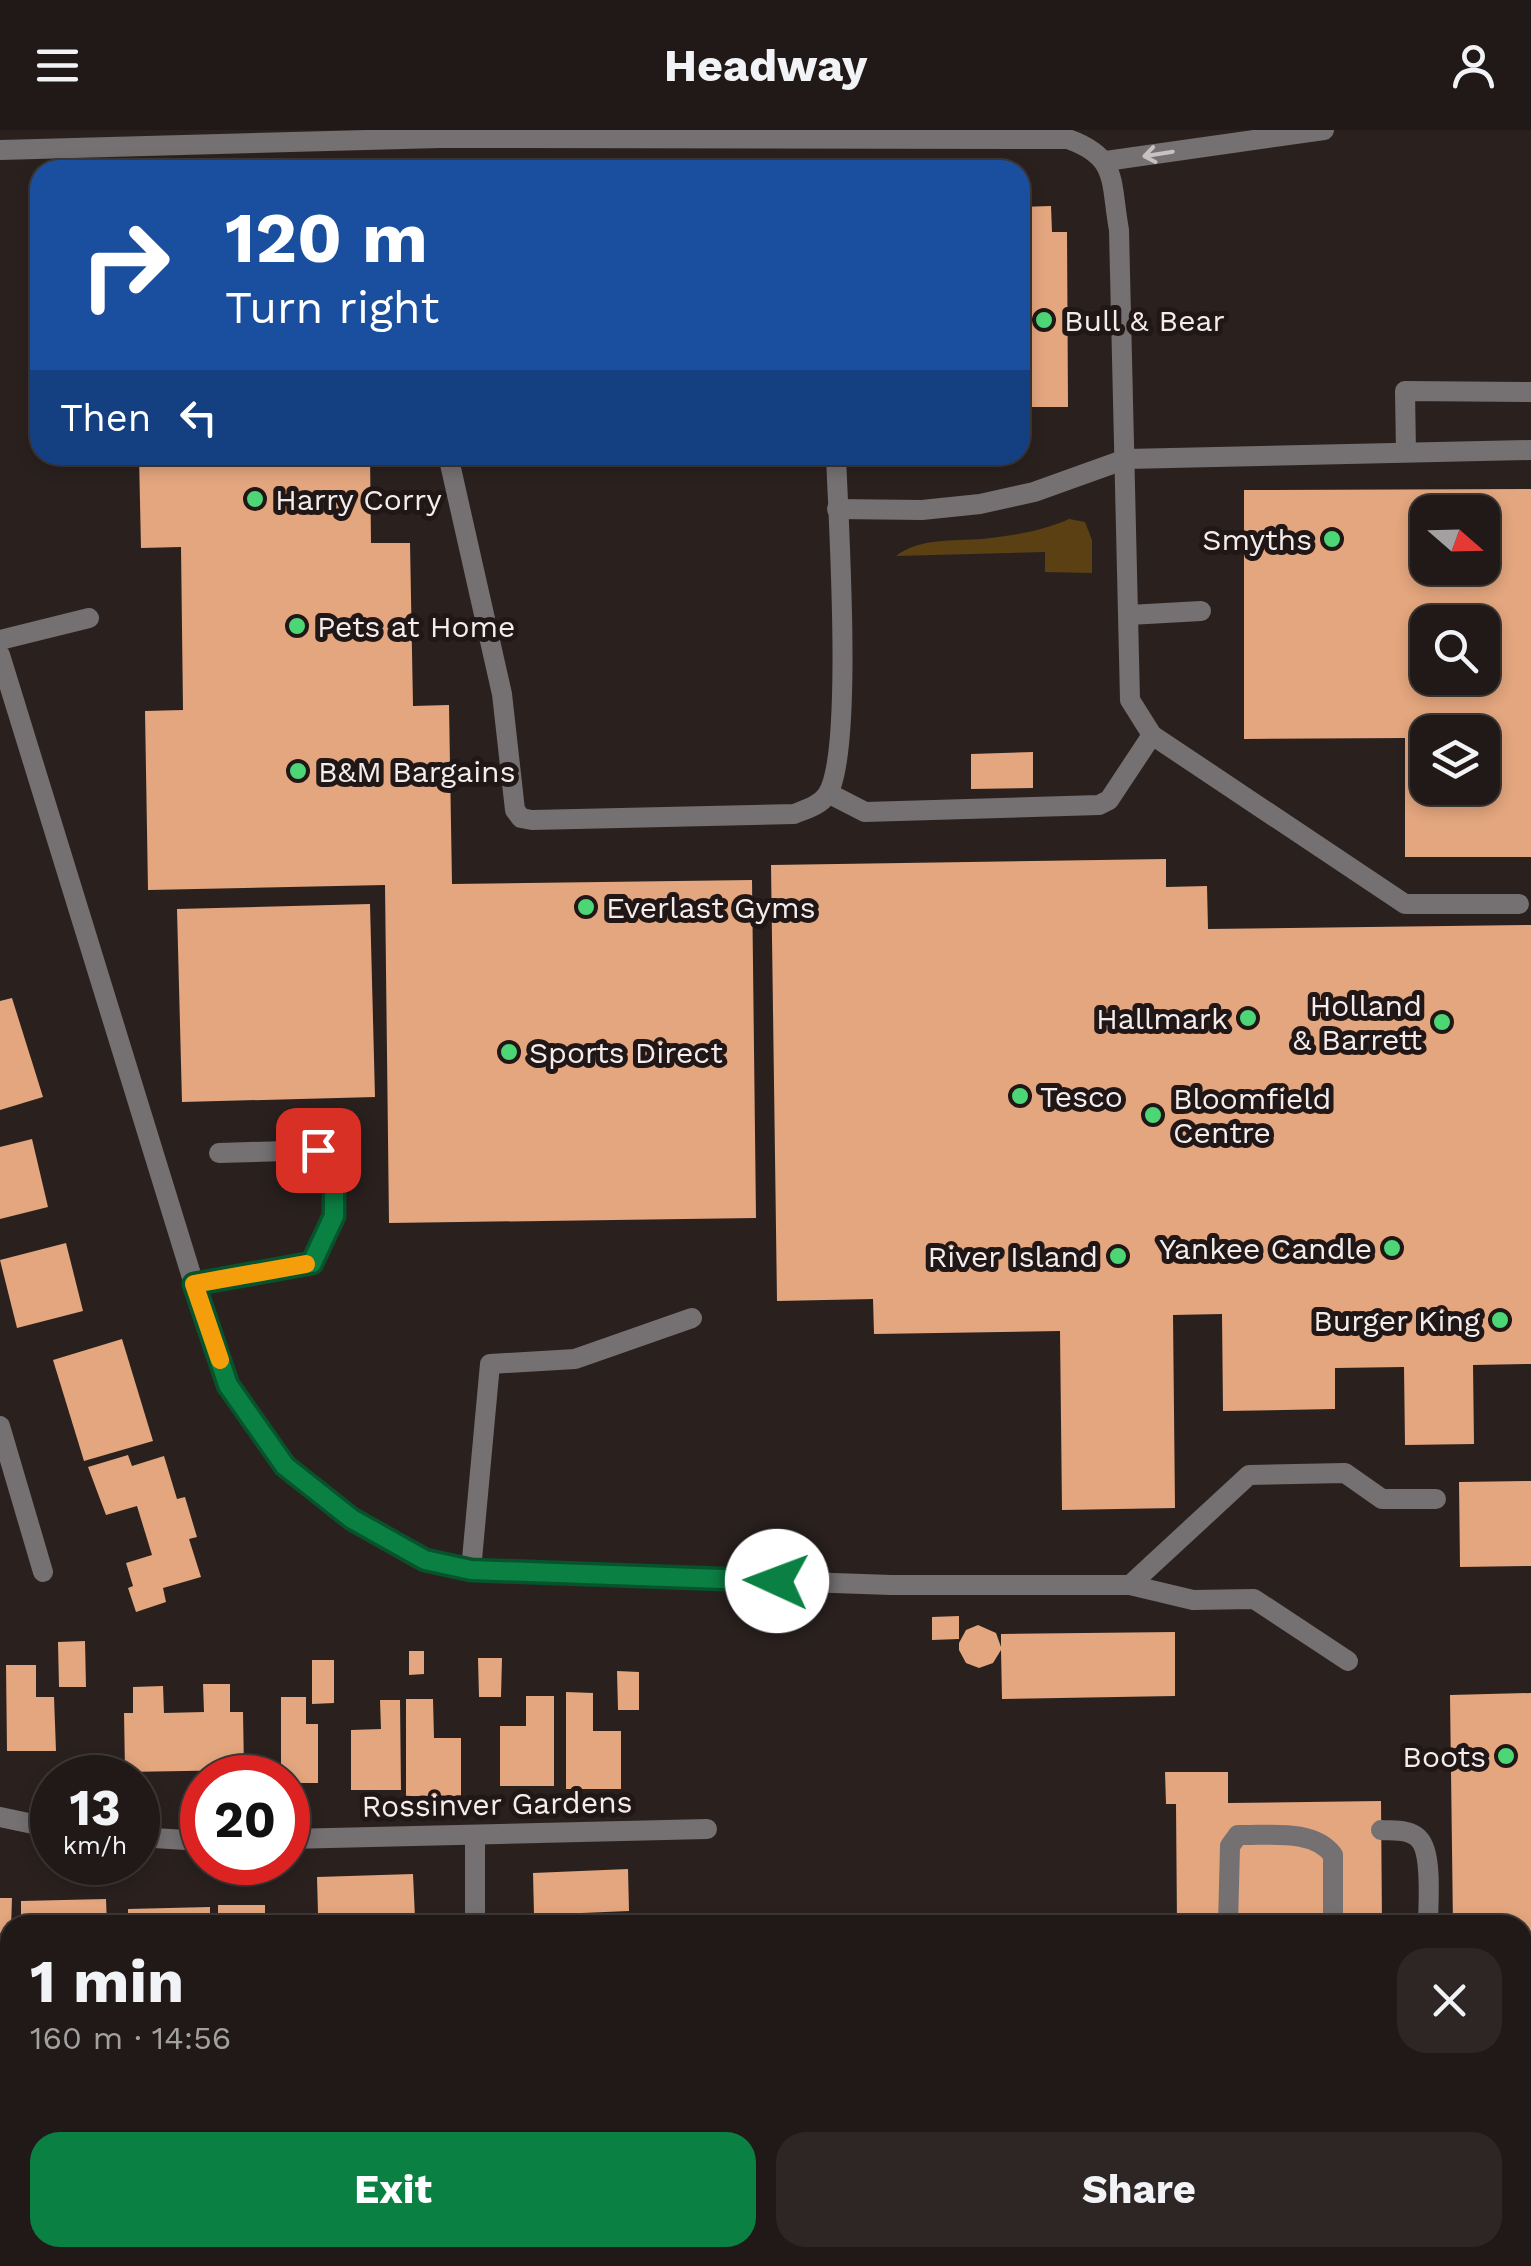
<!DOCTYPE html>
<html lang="en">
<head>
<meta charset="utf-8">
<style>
	:root { --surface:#201917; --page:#2d2624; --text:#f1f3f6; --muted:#a2a0a1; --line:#3d3836; --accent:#0b8043 }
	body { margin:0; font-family:"Work Sans",sans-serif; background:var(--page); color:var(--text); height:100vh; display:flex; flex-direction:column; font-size:38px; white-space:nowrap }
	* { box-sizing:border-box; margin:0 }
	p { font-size:32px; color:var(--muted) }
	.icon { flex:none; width:55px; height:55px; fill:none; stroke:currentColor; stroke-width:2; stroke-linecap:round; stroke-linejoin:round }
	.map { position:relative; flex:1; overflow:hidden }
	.panel { position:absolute; left:0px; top:1785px; width:1532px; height:352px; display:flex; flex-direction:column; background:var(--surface); border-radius:30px 30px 0 0; box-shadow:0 5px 15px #0003,0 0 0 2px var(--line) }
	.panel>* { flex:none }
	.hud { position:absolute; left:30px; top:30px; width:1000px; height:305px; border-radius:30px; box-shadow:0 5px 15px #0003,0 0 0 2px var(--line); background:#1a4fa0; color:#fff; overflow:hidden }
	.needle { width:65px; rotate:110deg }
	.fabs { position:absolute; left:1410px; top:365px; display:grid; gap:20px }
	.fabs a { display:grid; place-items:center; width:90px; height:90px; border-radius:20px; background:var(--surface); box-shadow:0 5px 15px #0003,0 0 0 2px var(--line); font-size:50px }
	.speed { position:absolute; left:30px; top:1625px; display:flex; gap:20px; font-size:50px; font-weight:700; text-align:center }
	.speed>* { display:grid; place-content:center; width:130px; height:130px; border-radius:50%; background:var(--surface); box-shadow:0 5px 15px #0003,0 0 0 2px var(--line); line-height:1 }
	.speed small { font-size:25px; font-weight:400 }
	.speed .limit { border:15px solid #d22; background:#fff; color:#111 }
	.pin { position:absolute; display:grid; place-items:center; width:85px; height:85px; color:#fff; margin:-42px; border-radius:20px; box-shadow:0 5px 15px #0006 }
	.me { position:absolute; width:110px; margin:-55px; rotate:272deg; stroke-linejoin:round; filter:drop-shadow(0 0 8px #0008) }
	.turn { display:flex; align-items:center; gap:35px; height:210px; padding:0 30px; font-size:45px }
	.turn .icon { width:130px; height:130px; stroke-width:2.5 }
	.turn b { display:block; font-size:70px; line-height:85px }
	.then { display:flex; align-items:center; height:95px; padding:0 30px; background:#0003; gap:20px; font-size:38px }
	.round { display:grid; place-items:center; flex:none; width:105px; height:105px; border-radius:30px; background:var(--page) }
	.head { display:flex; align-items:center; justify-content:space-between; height:170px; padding:0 30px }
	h1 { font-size:60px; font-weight:700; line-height:75px }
	.primary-button { display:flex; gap:20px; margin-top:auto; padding:20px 30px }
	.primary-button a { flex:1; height:115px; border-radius:30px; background:var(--accent); color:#fff; font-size:40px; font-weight:700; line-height:115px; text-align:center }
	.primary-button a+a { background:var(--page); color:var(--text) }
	header { display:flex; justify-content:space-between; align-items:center; height:130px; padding:0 30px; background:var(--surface); font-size:45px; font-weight:700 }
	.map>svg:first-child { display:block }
</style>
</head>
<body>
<header><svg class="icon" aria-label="menu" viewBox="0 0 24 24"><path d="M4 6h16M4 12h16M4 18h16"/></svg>Headway<svg class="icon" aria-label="person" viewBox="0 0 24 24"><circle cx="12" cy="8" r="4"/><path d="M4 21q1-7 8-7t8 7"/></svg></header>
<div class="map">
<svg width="1531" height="2136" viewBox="0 0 1531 2136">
	<rect width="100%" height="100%" fill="#2a211f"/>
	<path fill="#5a4013" d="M 1069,389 L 1085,392 L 1092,410 L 1092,443 L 1045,442 L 1045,422 L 896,426 C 919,408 953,411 982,409 C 1011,406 1043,401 1069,389 Z"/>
	<g fill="#e3a67e" fill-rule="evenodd">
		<path d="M 1051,76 L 1052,102 L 1067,102 L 1068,277 L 1020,277 L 1020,77 Z"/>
		<path d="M 139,325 L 370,325 L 371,413 L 410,413 L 413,576 L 449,575 L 452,754 L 752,750 L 756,1088 L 389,1093 L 385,755 L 148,760 L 145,581 L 183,580 L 181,417 L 141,418 Z"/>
		<path d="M 1531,359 L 1531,727 L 1405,727 L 1405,608 L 1244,609 L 1244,360 ZM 1428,382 L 1482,382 L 1482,438 L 1428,438 ZM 1428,492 L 1482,492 L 1482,548 L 1428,548 ZM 1428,602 L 1482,602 L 1482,658 L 1428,658 Z"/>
		<path d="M 1033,622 L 1033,658 L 971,659 L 971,624 Z"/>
		<path d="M 1166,729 L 1166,757 L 1207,756 L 1208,799 L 1531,795 L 1531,1234 L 1473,1235 L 1474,1314 L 1405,1315 L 1404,1237 L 1335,1238 L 1335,1279 L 1223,1281 L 1222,1184 L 1173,1185 L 1175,1378 L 1062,1380 L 1060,1201 L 874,1204 L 873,1169 L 777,1171 L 771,735 Z"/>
		<path d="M 370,774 L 375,967 L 182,972 L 177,779 Z"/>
		<path d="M 12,868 L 43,967 L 0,980 L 0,871 Z"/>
		<path d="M 32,1009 L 48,1077 L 0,1089 L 0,1017 Z"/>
		<path d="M 66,1113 L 83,1181 L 17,1198 L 0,1130 Z"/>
		<path d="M 122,1209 L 153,1311 L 84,1331 L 53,1230 Z"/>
		<path d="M 128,1325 L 132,1336 L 164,1326 L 177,1369 L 185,1367 L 197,1407 L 189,1409 L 201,1447 L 163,1458 L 166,1472 L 136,1482 L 128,1458 L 133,1456 L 126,1433 L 152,1425 L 137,1376 L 106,1385 L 88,1337 Z"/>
		<path d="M 1531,1351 L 1531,1436 L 1460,1437 L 1459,1352 Z"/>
		<path d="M 959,1486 L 959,1509 L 932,1510 L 932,1487 Z"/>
		<path d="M 978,1495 L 996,1503 L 1001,1517 L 1001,1504 L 1175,1502 L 1175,1566 L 1002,1569 L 1001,1520 L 993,1533 L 979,1538 L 966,1533 L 959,1520 L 959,1513 L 966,1500 Z"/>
		<path d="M 85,1511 L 86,1557 L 59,1557 L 58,1512 Z"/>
		<path d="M 409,1521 L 424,1521 L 424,1544 L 409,1545 Z"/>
		<path d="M 478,1528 L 502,1528 L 501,1567 L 479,1567 Z"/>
		<path d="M 312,1530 L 334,1530 L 334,1573 L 312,1574 Z"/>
		<path d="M 6,1535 L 36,1535 L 36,1567 L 54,1567 L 56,1621 L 7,1621 Z"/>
		<path d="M 617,1541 L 639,1542 L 639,1580 L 618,1580 Z"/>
		<path d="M 203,1554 L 230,1554 L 230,1582 L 243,1582 L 244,1640 L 125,1642 L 124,1583 L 133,1583 L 133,1557 L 163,1556 L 164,1583 L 204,1582 Z"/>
		<path d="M 566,1562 L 593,1563 L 593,1601 L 621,1601 L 621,1659 L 566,1659 Z"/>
		<path d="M 1531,1563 L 1531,1835 L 1522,1835 L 1522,1795 L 1453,1795 L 1450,1565 Z"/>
		<path d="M 526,1566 L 554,1566 L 554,1656 L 500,1656 L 500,1596 L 526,1596 Z"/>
		<path d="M 281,1567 L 306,1567 L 306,1594 L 318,1594 L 318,1653 L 288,1653 L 288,1648 L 281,1648 Z"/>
		<path d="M 406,1569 L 433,1569 L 434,1608 L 461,1608 L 461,1666 L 406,1666 Z"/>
		<path d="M 380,1570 L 400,1570 L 401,1660 L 351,1660 L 351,1600 L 381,1599 Z"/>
		<path d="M 1165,1642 L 1228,1642 L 1228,1673 L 1381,1671 L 1382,1795 L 1177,1795 L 1176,1674 L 1166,1674 Z"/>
		<path d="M 628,1739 L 629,1781 L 534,1785 L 533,1743 Z"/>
		<path d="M 413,1744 L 415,1788 L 352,1789 L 352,1783 L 318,1784 L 317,1747 Z"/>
		<path d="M 0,1768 L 12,1768 L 10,1831 L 0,1831 Z"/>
		<path d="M 106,1769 L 107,1795 L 21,1795 L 21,1771 Z"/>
		<rect x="218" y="1775" width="47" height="20"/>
		<path d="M 210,1777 L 210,1795 L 128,1795 L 128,1779 Z"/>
		<path d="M 0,1914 L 10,1914 L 10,2007 L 0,2006 Z"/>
		<path d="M 1522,2030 L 1531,2030 L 1531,2136 L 1181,2136 L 1181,2128 L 1522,2128 Z"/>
		<path d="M 0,2124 L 10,2124 L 10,2128 L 60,2128 L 59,2136 L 0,2136 Z"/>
		<path d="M 327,2128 L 365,2128 L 365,2136 L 328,2136 Z"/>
	</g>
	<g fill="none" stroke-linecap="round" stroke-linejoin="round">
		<g stroke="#757071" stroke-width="20">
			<path d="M 0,20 L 440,8 L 1068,9 C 1119,27 1110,51 1119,100 L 1130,570 L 1152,605 L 1405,774 L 1519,774"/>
			<path d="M 1106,31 L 1324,0"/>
			<path d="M 1406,322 L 1405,261 L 1531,262"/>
			<path d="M 448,325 L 502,564 L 515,680 L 521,688 L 532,690 L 794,684 C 806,679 819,676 827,665 C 854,624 838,386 836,325"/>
			<path d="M 837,379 L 922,380 L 980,374 L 1034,362 L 1126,329 L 1531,320"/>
			<path d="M 1129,485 L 1201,481"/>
			<path d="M 0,510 L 89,488"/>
			<path d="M 0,525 L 194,1154 L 229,1255 L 285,1336 L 352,1389 L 425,1430 L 471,1440 L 891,1455 L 1130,1455 L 1249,1345 L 1345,1343 L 1382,1369 L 1436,1369"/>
			<path d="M 828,663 L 865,682 L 1099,675 L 1109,670 L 1152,605"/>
			<path d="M 194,1154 L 312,1133 L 334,1087 L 334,1030 L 318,1020 L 219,1023"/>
			<path d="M 471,1440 L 490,1234 L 575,1229 L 692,1188"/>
			<path d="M 1130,1455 L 1193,1470 L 1254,1469 L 1348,1531"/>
			<path d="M 1381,1700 C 1394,1701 1410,1699 1419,1709 C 1433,1723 1428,1775 1428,1795"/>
			<path d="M 1228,1795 L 1230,1716 L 1238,1705 C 1268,1706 1313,1698 1333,1725 L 1333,1795"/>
			<path d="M 1522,2006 L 1531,2006"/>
			<path d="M 1522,2061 L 1531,2060"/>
			<path d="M 1232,2128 L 1232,2136"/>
		</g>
		<g stroke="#757071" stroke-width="20">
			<path d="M 0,1296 L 43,1442"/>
			<path d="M 0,1687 L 52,1698"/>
			<path d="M 475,1705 L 475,1795"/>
			<path d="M 138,1707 L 202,1711"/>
			<path d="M 288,1709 L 707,1699"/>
			<path d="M 0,2081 L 10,2082"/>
			<path d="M 112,2136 L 112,2128"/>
		</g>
	</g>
	<defs><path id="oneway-shaft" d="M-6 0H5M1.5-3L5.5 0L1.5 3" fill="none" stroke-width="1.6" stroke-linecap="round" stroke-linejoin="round" transform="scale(2.5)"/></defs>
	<use stroke="#c8c1c1" href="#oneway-shaft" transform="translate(1158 24) rotate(171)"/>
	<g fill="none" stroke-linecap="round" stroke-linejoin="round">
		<defs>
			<path id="route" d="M 318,1020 L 334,1030 L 334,1086 L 312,1133 L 194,1154 L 228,1255 L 285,1336 L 352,1389 L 425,1430 L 471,1440 L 777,1451"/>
		</defs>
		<use href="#route" stroke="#07532c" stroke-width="25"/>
		<use href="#route" stroke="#0b8043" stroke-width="18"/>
		<path stroke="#f59e0b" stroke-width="18" d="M 220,1230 L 194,1154 L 306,1134"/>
	</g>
	<g fill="#4dd676" stroke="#211716" stroke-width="4">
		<circle cx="1044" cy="190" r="10"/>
		<circle cx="255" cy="369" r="10"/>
		<circle cx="1332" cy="409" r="10"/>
		<circle cx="297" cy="496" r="10"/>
		<circle cx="298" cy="641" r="10"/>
		<circle cx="586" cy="777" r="10"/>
		<circle cx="1248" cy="888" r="10"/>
		<circle cx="1442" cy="892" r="10"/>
		<circle cx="509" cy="922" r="10"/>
		<circle cx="1020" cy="966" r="10"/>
		<circle cx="1153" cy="985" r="10"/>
		<circle cx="1392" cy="1118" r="10"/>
		<circle cx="1118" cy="1126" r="10"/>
		<circle cx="1500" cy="1190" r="10"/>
		<circle cx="1506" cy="1626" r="10"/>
	</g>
	<g text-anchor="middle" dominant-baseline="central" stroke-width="10" stroke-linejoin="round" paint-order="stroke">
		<g font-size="30" fill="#f4edec" stroke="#211716" text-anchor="start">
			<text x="1064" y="190">Bull &amp; Bear</text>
			<text x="275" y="369">Harry Corry</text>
			<text x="1312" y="409" text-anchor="end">Smyths</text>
			<text x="317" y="496">Pets at Home</text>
			<text x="318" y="641">B&amp;M Bargains</text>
			<text x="606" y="777">Everlast Gyms</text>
			<text x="1422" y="875" text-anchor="end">Holland<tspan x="1422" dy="34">&amp; Barrett</tspan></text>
			<text x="1228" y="888" text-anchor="end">Hallmark</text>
			<text x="529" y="922">Sports Direct</text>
			<text x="1040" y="966">Tesco</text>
			<text x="1173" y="968">Bloomfield<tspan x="1173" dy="34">Centre</tspan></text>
			<text x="1372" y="1118" text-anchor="end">Yankee Candle</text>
			<text x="1098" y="1126" text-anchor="end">River Island</text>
			<text x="1480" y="1190" text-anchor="end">Burger King</text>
			<text x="1486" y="1626" text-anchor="end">Boots</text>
		</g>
		<g font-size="30" fill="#f4edec" stroke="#211716">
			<text transform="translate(497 1674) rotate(-1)">Rossinver Gardens</text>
		</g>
	</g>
</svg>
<div class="fabs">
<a><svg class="needle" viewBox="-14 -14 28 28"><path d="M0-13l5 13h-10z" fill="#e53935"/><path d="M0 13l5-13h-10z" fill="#a2a0a1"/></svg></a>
<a><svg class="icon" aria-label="search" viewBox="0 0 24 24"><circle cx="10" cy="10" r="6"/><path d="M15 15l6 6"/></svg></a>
<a><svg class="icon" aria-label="layers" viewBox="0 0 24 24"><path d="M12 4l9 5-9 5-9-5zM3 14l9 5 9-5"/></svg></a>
</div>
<div class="speed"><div>13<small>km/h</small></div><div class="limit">20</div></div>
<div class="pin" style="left:318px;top:1020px;background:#d93025"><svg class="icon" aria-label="arrive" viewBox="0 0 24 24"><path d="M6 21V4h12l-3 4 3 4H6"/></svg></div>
<svg class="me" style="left:777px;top:1451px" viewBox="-20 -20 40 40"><circle r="19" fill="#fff"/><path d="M0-13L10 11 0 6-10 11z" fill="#0b8043"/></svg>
<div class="hud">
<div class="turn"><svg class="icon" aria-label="right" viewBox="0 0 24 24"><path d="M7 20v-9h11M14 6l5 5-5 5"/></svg><div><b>120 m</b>Turn right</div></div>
<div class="then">Then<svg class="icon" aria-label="left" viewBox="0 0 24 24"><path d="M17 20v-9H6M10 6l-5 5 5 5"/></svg></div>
</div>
<section class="panel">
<div class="head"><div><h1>1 min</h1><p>160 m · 14:56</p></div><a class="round"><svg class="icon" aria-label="close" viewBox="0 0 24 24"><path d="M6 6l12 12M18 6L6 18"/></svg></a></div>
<div class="primary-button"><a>Exit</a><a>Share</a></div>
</section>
</div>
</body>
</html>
